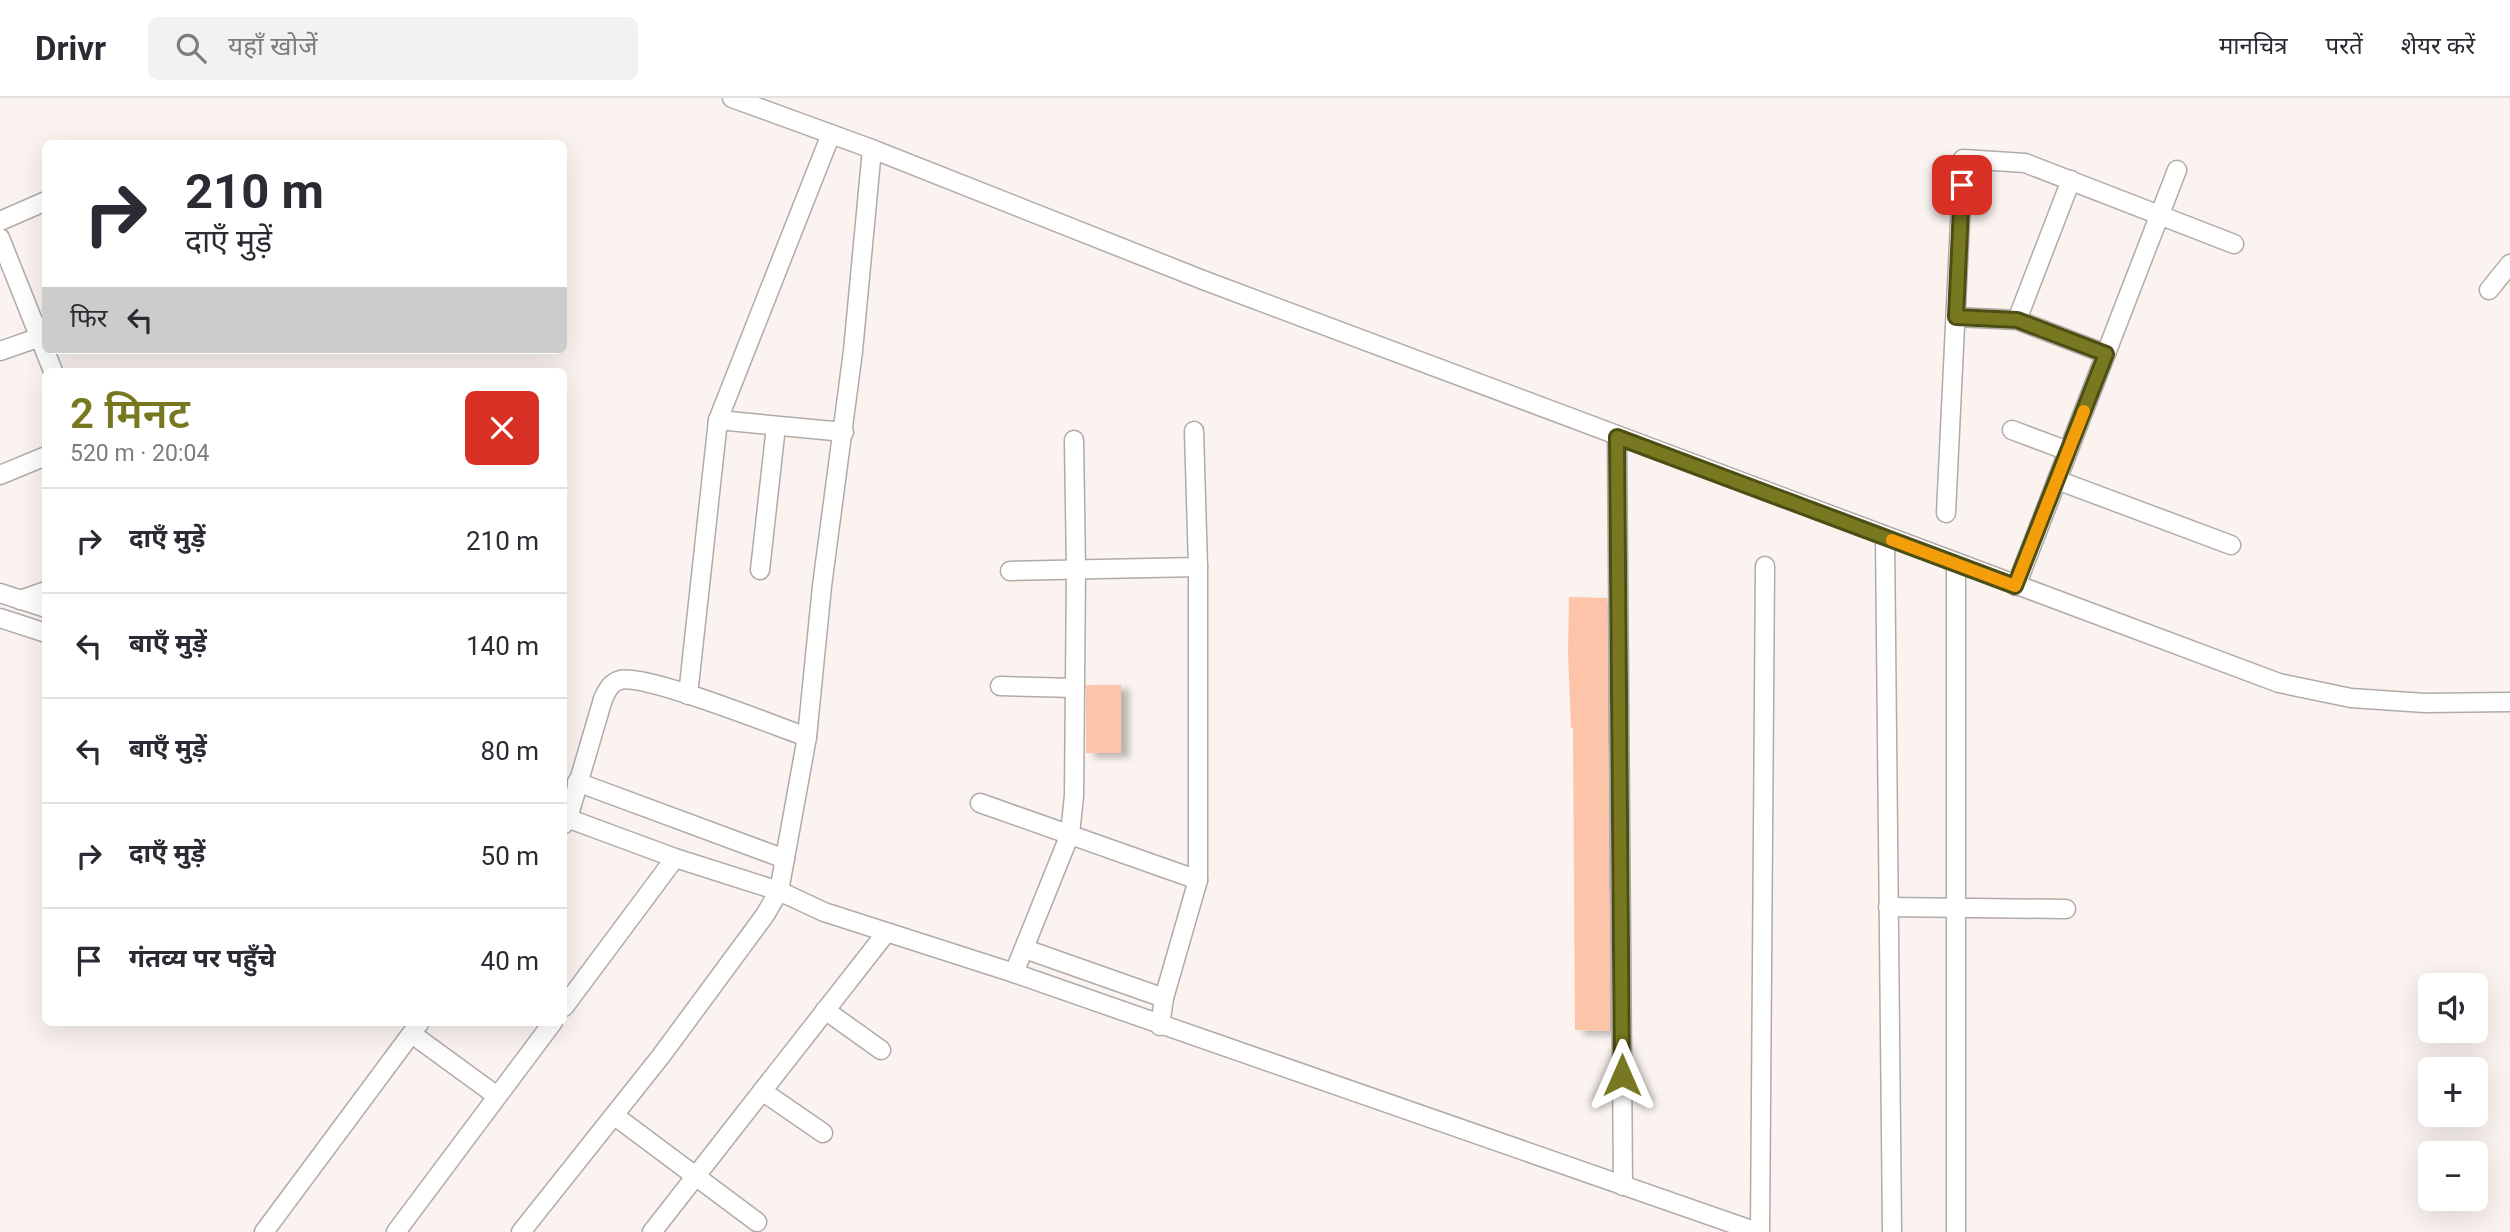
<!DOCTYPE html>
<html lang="hi">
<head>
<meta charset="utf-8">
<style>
	:root { --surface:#fff; --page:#f2f2f3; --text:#2b2b33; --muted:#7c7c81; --line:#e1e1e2; --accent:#77781f }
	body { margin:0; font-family:Roboto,"Noto Sans Devanagari",sans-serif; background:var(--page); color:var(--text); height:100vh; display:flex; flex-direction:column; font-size:26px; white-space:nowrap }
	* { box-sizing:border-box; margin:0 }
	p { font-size:23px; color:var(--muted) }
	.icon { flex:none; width:38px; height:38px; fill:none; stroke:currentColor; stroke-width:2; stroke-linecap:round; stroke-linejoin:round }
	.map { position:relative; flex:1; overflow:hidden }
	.details { position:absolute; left:42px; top:270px; width:525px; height:658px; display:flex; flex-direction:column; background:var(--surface); border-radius:10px; box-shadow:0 7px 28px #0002 }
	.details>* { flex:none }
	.hud { position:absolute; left:42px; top:42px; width:525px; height:214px; border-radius:10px; box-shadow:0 7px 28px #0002; background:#fff; color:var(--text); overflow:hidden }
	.tools { position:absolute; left:2418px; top:875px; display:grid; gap:14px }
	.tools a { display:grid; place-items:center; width:70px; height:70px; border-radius:10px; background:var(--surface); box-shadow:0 7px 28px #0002; font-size:35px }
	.pin { position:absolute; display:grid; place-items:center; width:60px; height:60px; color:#fff; margin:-30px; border-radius:14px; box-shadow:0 4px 10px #0006 }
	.me { position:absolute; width:77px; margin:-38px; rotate:0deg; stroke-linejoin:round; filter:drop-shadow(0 0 5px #0008) }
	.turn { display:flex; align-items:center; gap:24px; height:147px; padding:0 28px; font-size:32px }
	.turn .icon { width:91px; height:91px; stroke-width:2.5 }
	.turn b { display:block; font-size:49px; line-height:60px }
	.then { display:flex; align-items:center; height:66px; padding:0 28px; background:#0003; gap:14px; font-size:26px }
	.round { display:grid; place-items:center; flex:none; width:74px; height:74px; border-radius:10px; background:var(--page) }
	.summary { display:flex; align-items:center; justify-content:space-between; height:119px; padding:0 28px }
	h1 { font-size:42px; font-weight:600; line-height:52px; color:var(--accent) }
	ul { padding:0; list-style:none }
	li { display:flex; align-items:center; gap:21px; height:105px; padding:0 28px; border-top:2px solid var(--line) }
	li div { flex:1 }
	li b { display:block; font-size:26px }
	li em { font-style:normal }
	header { display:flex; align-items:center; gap:42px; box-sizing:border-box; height:98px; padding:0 35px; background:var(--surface); border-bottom:2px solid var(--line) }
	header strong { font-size:33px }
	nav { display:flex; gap:38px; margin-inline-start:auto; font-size:24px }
	.search { width:490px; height:63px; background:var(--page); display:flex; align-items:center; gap:18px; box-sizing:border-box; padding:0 24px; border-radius:10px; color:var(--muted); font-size:26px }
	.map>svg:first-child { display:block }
</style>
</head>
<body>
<header>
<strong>Drivr</strong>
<div class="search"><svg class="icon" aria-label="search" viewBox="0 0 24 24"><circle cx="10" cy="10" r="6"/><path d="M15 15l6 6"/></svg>यहाँ खोजें</div>
<nav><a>मानचित्र</a><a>परतें</a><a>शेयर करें</a></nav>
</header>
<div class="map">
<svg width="2510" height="1134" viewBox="0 0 2510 1134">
	<defs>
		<filter id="shadow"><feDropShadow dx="8" dy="4.5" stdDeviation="3.5" flood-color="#0004"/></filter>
	</defs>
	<rect width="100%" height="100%" fill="#faf3f0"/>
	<g fill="#fdc4a9" filter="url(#shadow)">
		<path d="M 1569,499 L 1607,500 L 1610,933 L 1575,932 L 1573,630 L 1571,630 L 1568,554 Z"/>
		<rect x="1086" y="587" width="35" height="68"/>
	</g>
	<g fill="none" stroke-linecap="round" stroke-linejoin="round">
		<defs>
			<g id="street">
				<path d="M 732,0 L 872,51 L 1203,182 L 2279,585 L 2351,600 L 2425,605 L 2510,604"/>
				<path d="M 0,123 L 46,103"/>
				<path d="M 0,140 L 53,273"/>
				<path d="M 2489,192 L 2510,166"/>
				<path d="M 1956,219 L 2017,222 L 2106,256"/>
				<path d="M 2017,222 L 2071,82"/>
				<path d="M 0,253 L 46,237"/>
				<path d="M 718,322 L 844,334"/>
				<path d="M 2012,332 L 2068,353"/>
				<path d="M 1617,339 L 1623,1088"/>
				<path d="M 0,377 L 46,358"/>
				<path d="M 2057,382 L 2231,447"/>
				<path d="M 1946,415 L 1963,61 L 2025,65 L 2234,146"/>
				<path d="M 1885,439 L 1892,1134"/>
				<path d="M 760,472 L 776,328"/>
				<path d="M 1010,473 L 1198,469"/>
				<path d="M 2016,488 L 2177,72"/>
				<path d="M 0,495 L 46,510"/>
				<path d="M 20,502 L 46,493"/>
				<path d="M 0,520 L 46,535"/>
				<path d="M 1000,588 L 1075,590"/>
				<path d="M 688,597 L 718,322 L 831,36"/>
				<path d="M 577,684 L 785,761"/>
				<path d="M 980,705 L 1198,782"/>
				<path d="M 564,719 L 675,760 L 779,793 L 824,814 L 1014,875 L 1757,1134"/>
				<path d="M 564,726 L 568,720 L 603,601 C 607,593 610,585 620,582 C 645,575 775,628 807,639"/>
				<path d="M 1888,809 L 2066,811"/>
				<path d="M 1025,851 L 1164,900"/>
				<path d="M 1014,875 L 1070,736 L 1074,698 L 1076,472 L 1074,342"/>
				<path d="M 564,909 L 675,760"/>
				<path d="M 825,912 L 881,952"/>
				<path d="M 1160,928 L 1164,900 L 1198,782 L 1198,469 L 1194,333"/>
				<path d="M 412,936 L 497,998"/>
				<path d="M 762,993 L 823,1035"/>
				<path d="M 615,1018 L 757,1124"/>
				<path d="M 264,1134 L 420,924"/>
				<path d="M 396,1134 L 553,924"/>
				<path d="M 521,1134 L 661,958 L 765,817 L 779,793 L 807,639 L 822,488 L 853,253 L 872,51"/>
				<path d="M 652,1134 L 886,835"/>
				<path d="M 1760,1134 L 1765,468"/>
				<path d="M 1956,1134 L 1956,466"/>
			</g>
		</defs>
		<use href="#street" stroke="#b1aba8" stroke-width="21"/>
		<use href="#street" stroke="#fff" stroke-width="18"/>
	</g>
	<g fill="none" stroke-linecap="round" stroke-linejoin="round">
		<defs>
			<path id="route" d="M 1622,977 L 1617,339 L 2015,488 L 2106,256 L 2017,222 L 1956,219 L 1962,87"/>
		</defs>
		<use href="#route" stroke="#4d4e14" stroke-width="18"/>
		<use href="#route" stroke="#77781f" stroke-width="12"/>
		<path stroke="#f59e0b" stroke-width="12" d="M 1892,442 L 2015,488 L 2084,313"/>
	</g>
</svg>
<div class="tools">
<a><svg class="icon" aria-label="sound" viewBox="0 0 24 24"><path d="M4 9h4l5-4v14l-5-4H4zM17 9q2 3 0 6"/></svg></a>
<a>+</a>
<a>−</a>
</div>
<div class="pin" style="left:1962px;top:87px;background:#d93025"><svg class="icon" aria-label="arrive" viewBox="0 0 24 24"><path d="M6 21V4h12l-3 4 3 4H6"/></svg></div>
<svg class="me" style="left:1622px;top:977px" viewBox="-20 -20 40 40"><path d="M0-17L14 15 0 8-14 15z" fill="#77781f" stroke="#fff" stroke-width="4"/></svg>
<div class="hud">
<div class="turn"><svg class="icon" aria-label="right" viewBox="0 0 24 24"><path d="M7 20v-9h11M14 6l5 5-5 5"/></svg><div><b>210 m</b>दाएँ मुड़ें</div></div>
<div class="then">फिर<svg class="icon" aria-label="left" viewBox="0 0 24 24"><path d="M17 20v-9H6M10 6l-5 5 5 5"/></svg></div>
</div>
<section class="details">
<div class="summary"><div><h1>2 मिनट</h1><p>520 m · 20:04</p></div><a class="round" style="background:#d93025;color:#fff"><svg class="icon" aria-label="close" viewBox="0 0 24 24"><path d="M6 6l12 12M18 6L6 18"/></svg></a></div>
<ul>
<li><svg class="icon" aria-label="right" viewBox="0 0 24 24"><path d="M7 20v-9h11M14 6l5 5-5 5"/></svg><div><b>दाएँ मुड़ें</b></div><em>210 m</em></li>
<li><svg class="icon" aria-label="left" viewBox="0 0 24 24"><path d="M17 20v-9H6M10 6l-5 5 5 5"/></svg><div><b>बाएँ मुड़ें</b></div><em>140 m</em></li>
<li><svg class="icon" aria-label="left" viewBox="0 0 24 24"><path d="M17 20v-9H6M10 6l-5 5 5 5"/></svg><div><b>बाएँ मुड़ें</b></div><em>80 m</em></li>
<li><svg class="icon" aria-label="right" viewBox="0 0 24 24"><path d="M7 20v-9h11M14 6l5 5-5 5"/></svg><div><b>दाएँ मुड़ें</b></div><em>50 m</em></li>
<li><svg class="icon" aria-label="arrive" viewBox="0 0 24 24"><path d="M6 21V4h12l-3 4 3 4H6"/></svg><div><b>गंतव्य पर पहुँचे</b></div><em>40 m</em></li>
</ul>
</section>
</div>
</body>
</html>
